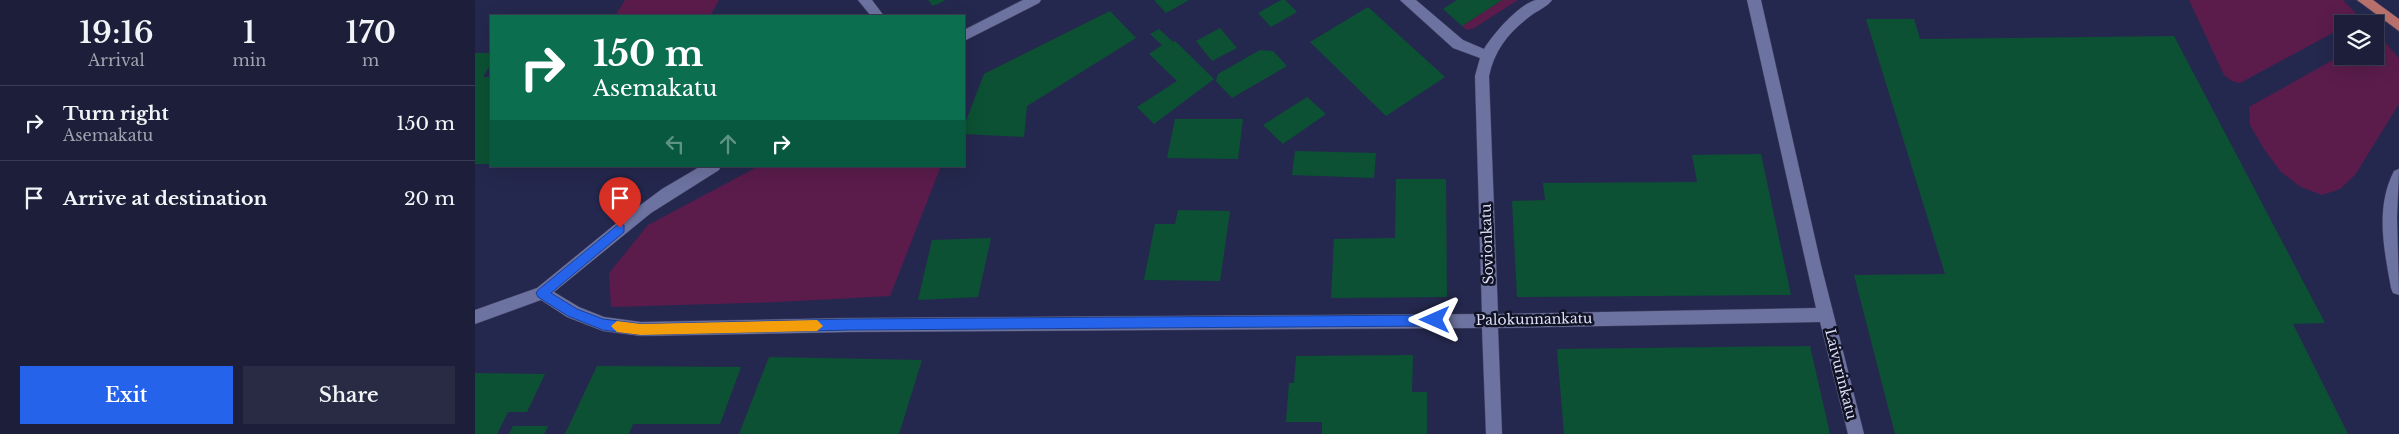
<!DOCTYPE html>
<html lang="en">
<head>
<meta charset="utf-8">
<style>
	:root { --surface:#1c1e3a; --page:#292b45; --text:#f1f3f6; --muted:#a0a2af; --line:#3a3c54; --accent:#2563eb }
	body { margin:0; font-family:"Libre Baskerville",serif; background:var(--page); color:var(--text); height:100vh; display:flex; flex-direction:column; font-size:19px; white-space:nowrap }
	* { box-sizing:border-box; margin:0 }
	p { font-size:16px; color:var(--muted) }
	.icon { flex:none; width:28px; height:28px; fill:none; stroke:currentColor; stroke-width:2; stroke-linecap:round; stroke-linejoin:round }
	.map { position:relative; flex:1; overflow:hidden }
	.drawer { display:flex; flex-direction:column; background:var(--surface); width:475px }
	.drawer>* { flex:none }
	.hud { position:absolute; left:15px; top:15px; width:475px; height:152px; border-radius:0px; box-shadow:0 5px 20px #0002,0 0 0 1px var(--line); background:#0b6e4f; color:#fff; overflow:hidden }
	.tools { position:absolute; left:1859px; top:15px; display:grid; gap:10px }
	.tools a { display:grid; place-items:center; width:50px; height:50px; border-radius:0px; background:var(--surface); box-shadow:0 5px 20px #0002,0 0 0 1px var(--line); font-size:25px }
	.pin { position:absolute; display:grid; place-items:center; width:42px; height:42px; color:#fff; margin:-51px -21px; border-radius:50% 50% 50% 0; rotate:-45deg; box-shadow:0 0 5px #0007 }
	.pin .icon { rotate:45deg }
	.me { position:absolute; width:55px; margin:-28px; rotate:270deg; stroke-linejoin:round; filter:drop-shadow(0 0 4px #0008) }
	.turn { display:flex; align-items:center; gap:18px; height:105px; padding:0 20px; font-size:22px }
	.turn .icon { width:65px; height:65px; stroke-width:2.5 }
	.turn b { display:block; font-size:35px; line-height:42px }
	.lanes { display:flex; align-items:center; height:48px; padding:0 20px; background:#0003; justify-content:center; gap:25px; direction:ltr }
	.lanes .off { opacity:.35 }
	.eta { display:flex; justify-content:space-evenly; align-items:center; height:85px; text-align:center }
	.eta b { font-size:30px; font-weight:600; line-height:35px }
	.primary-button { display:flex; gap:10px; margin-top:auto; padding:10px 20px }
	.primary-button a { flex:1; height:58px; border-radius:0px; background:var(--accent); color:#fff; font-size:20px; font-weight:600; line-height:58px; text-align:center }
	.primary-button a+a { background:var(--page); color:var(--text) }
	ul { padding:0; list-style:none }
	li { display:flex; align-items:center; gap:15px; height:75px; padding:0 20px; border-top:1px solid var(--line) }
	li div { flex:1 }
	li b { display:block; font-size:19px }
	li em { font-style:normal }
	main { display:flex; flex:1; min-height:0 }
	.map>svg:first-child { display:block }
</style>
</head>
<body>
<main>
<section class="drawer">
<div class="eta">
<div><b>19:16</b><p>Arrival</p></div>
<div><b>1</b><p>min</p></div>
<div><b>170</b><p>m</p></div>
</div>
<ul>
<li><svg class="icon" aria-label="right" viewBox="0 0 24 24"><path d="M7 20v-9h11M14 6l5 5-5 5"/></svg><div><b>Turn right</b><p>Asemakatu</p></div><em>150 m</em></li>
<li><svg class="icon" aria-label="arrive" viewBox="0 0 24 24"><path d="M6 21V4h12l-3 4 3 4H6"/></svg><div><b>Arrive at destination</b></div><em>20 m</em></li>
</ul>
<div class="primary-button"><a>Exit</a><a>Share</a></div>
</section>
<div class="map">
<svg width="1924" height="434" viewBox="0 0 1924 434">
	<rect width="100%" height="100%" fill="#25284e"/>
	<g fill="#5b1c4c">
		<path d="M 150,0 L 244,0 L 235,16 L 140,16 Z"/>
		<path d="M 1027,0 L 1043,0 L 999,28 L 992,30 L 987,26 Z"/>
		<path d="M 1714,0 L 1868,0 L 1888,21 L 1868,24 L 1867,28 L 1765,83 L 1757,81 L 1749,75 Z"/>
		<path d="M 1908,40 L 1924,58 L 1924,104 L 1880,175 L 1865,189 L 1847,195 L 1826,187 L 1806,172 L 1789,149 L 1775,125 L 1774,107 L 1867,55 L 1900,56 L 1900,41 Z"/>
		<path d="M 284,166 L 466,166 L 415,296 L 304,302 L 136,307 L 134,273 L 173,225 Z"/>
	</g>
	<g fill="#0c5133">
		<path d="M 453,0 L 471,0 L 458,6 Z"/>
		<path d="M 679,0 L 714,0 L 691,13 Z"/>
		<path d="M 806,0 L 810,0 L 822,12 L 796,27 L 783,13 Z"/>
		<path d="M 982,0 L 1027,0 L 987,26 L 968,9 Z"/>
		<path d="M 893,7 L 970,77 L 911,116 L 835,42 Z"/>
		<path d="M 635,11 L 661,38 L 552,106 L 549,137 L 489,134 L 489,126 L 509,74 Z"/>
		<path d="M 1391,19 L 1439,19 L 1445,39 L 1699,36 L 1850,323 L 1818,324 L 1873,434 L 1420,434 L 1379,275 L 1470,274 Z"/>
		<path d="M 745,28 L 762,48 L 737,61 L 721,41 Z"/>
		<path d="M 684,29 L 698,42 L 700,41 L 739,79 L 679,124 L 662,107 L 702,81 L 674,54 L 687,45 L 675,34 Z"/>
		<path d="M 785,50 L 798,51 L 812,66 L 757,98 L 741,81 L 743,74 Z"/>
		<path d="M 0,53 L 16,53 L 16,64 L 8,77 L 16,77 L 16,164 L 0,164 Z"/>
		<path d="M 832,97 L 851,114 L 808,144 L 788,125 Z"/>
		<path d="M 700,119 L 768,119 L 763,159 L 692,158 Z"/>
		<path d="M 820,151 L 901,153 L 899,178 L 817,175 Z"/>
		<path d="M 1286,154 L 1316,295 L 1042,297 L 1037,201 L 1070,200 L 1068,183 L 1222,182 L 1217,155 Z"/>
		<path d="M 921,179 L 971,179 L 972,297 L 856,298 L 859,239 L 920,238 Z"/>
		<path d="M 703,210 L 755,211 L 745,281 L 669,280 L 680,224 L 700,224 Z"/>
		<path d="M 516,238 L 503,297 L 443,300 L 457,240 Z"/>
		<path d="M 1335,346 L 1355,434 L 1089,434 L 1082,349 Z"/>
		<path d="M 938,355 L 937,392 L 952,392 L 952,434 L 847,434 L 847,422 L 811,422 L 814,383 L 819,383 L 821,356 Z"/>
		<path d="M 294,357 L 447,360 L 424,434 L 264,434 Z"/>
		<path d="M 122,366 L 266,367 L 245,424 L 158,424 L 154,434 L 90,434 Z"/>
		<path d="M 0,373 L 70,374 L 52,412 L 33,412 L 22,434 L 0,434 Z"/>
		<path d="M 38,426 L 73,426 L 69,434 L 34,434 Z"/>
	</g>
	<g fill="none" stroke-linecap="round" stroke-linejoin="round">
		<defs>
			<g id="minor">
				<path d="M 383,0 L 397,0 L 409,16 L 396,16 Z"/>
				<path d="M 548,0 L 566,0 L 564,3 L 489,41 L 489,30 Z"/>
				<path d="M 925,0 L 941,0 L 988,40 L 1009,49 C 1018,34 1044,4 1061,0 C 1065,0 1072,0 1077,0 C 1073,6 1064,10 1058,14 C 1035,31 1020,48 1014,76 L 1023,314 L 1341,308 L 1272,0 L 1286,0 L 1346,265 L 1389,434 L 1373,434 L 1345,322 L 1023,328 L 1027,434 L 1011,434 L 1007,328 L 375,332 L 166,336 L 128,331 L 92,317 L 66,300 L 0,324 L 0,310 L 62,288 L 144,221 L 187,189 L 226,166 L 246,166 L 244,170 L 176,213 L 79,292 L 104,307 L 129,317 L 166,322 L 375,318 L 1007,314 L 1000,76 L 1005,58 L 978,48 Z"/>
				<path d="M 1924,169 L 1922,217 L 1924,295 L 1918,293 L 1916,288 C 1909,249 1900,208 1919,171 Z"/>
			</g>
			<path id="major" d="M 1882,0 L 1898,0 L 1924,19 L 1924,31 Z"/>
		</defs>
		<use href="#minor" stroke="#404162" stroke-width="1"/>
		<use href="#major" stroke="#404162" stroke-width="1"/>
		<use href="#minor" fill="#6d73a0" fill-rule="evenodd"/>
		<use href="#major" fill="#b9716c" fill-rule="evenodd"/>
	</g>
	<path fill="#2563eb" stroke="#184099" d="M 145,223 L 149,225 L 149,232 L 76,293 L 102,309 L 128,319 L 166,324 L 375,319 L 960,315 L 966,320 L 960,326 L 375,330 L 166,335 L 128,330 L 93,316 L 63,297 L 61,293 L 63,290 Z"/>
	<path fill="#f59e0b" d="M 342,320 L 348,326 L 342,331 L 166,335 L 142,332 L 136,326 L 142,321 L 166,324 Z"/>
	<g text-anchor="middle" dominant-baseline="central" stroke-width="5" stroke-linejoin="round" paint-order="stroke">
		<g font-size="14" fill="#dbdff8" stroke="#111324">
			<text transform="translate(1012 244) rotate(-92)">Sovionkatu</text>
			<text transform="translate(1059 319) rotate(-1)">Palokunnankatu</text>
			<text transform="translate(1366 374) rotate(76)">Laivurinkatu</text>
		</g>
	</g>
</svg>
<div class="tools">
<a><svg class="icon" aria-label="layers" viewBox="0 0 24 24"><path d="M12 4l9 5-9 5-9-5zM3 14l9 5 9-5"/></svg></a>
</div>
<div class="pin" style="left:145px;top:228px;background:#d93025"><svg class="icon" aria-label="arrive" viewBox="0 0 24 24"><path d="M6 21V4h12l-3 4 3 4H6"/></svg></div>
<svg class="me" style="left:960px;top:320px" viewBox="-20 -20 40 40"><path d="M0-17L14 15 0 8-14 15z" fill="#2563eb" stroke="#fff" stroke-width="4"/></svg>
<div class="hud">
<div class="turn"><svg class="icon" aria-label="right" viewBox="0 0 24 24"><path d="M7 20v-9h11M14 6l5 5-5 5"/></svg><div><b>150 m</b>Asemakatu</div></div>
<div class="lanes"><svg class="icon off" aria-label="left" viewBox="0 0 24 24"><path d="M17 20v-9H6M10 6l-5 5 5 5"/></svg><svg class="icon off" aria-label="ahead" viewBox="0 0 24 24"><path d="M12 20V5M6 11l6-6 6 6"/></svg><svg class="icon" aria-label="right" viewBox="0 0 24 24"><path d="M7 20v-9h11M14 6l5 5-5 5"/></svg></div>
</div>
</div>
</main>
</body>
</html>
